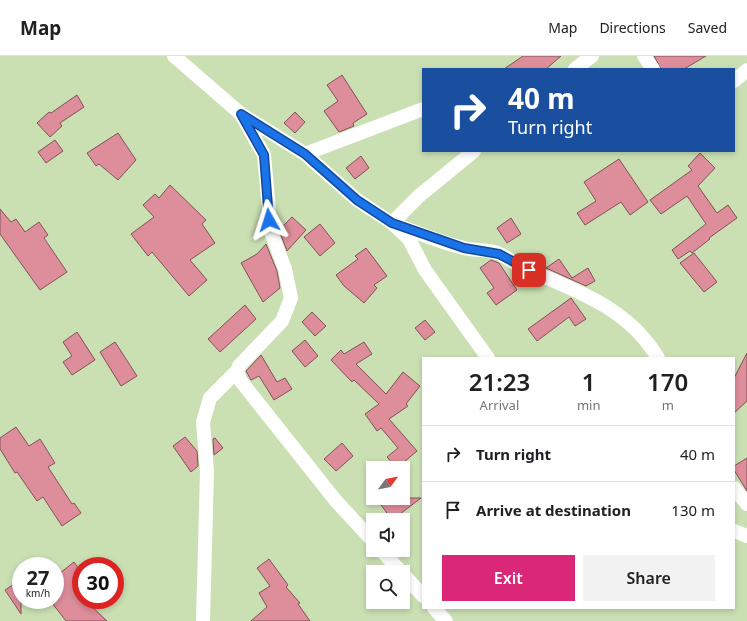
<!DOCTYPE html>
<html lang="en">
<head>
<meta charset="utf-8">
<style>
	:root { --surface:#fff; --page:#f2f2f2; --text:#202124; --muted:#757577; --line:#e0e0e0; --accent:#db2777 }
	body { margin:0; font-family:"Noto Sans",sans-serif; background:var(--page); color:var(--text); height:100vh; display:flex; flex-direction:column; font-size:15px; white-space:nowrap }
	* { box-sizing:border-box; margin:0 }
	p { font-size:13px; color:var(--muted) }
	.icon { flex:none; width:22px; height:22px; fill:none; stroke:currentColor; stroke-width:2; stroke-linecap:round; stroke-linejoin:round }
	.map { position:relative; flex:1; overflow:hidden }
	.sheet { position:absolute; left:422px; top:301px; width:313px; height:252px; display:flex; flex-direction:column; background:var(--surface); border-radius:0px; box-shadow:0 2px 6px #0003 }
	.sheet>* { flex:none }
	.hud { position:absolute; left:422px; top:12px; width:313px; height:84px; border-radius:0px; box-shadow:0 2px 6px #0003; background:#1a4fa0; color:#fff; overflow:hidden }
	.needle { width:26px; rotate:58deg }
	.controls { position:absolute; left:366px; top:405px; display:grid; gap:8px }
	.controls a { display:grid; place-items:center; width:44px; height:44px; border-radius:0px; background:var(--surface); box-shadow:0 2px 6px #0003; font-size:20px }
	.speed { position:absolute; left:12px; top:501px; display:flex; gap:8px; font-size:20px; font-weight:700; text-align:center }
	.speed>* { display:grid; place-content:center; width:52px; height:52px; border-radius:50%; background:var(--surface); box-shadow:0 2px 6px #0003; line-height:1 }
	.speed small { font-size:10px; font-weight:400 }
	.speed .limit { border:6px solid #d22; background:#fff; color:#111 }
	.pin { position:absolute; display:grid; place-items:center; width:34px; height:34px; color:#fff; margin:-17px; border-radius:8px; box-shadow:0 2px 6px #0006 }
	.me { position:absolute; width:44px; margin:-22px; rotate:354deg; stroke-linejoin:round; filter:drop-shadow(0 0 3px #0008) }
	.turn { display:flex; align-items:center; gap:14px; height:84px; padding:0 20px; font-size:18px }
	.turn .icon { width:52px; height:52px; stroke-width:2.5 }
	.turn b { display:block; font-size:28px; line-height:34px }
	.eta { display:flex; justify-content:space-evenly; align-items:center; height:68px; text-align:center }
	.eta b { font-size:24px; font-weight:600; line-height:28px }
	.button { display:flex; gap:8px; margin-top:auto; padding:8px 20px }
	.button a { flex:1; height:46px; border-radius:0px; background:var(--accent); color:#fff; font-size:16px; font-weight:600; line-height:46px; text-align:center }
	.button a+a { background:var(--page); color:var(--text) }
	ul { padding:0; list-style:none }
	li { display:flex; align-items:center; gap:12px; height:56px; padding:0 20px; border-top:1px solid var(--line) }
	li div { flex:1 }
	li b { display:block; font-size:15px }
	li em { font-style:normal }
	header { display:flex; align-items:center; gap:24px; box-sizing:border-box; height:56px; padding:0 20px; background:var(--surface); border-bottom:1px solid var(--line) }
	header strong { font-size:19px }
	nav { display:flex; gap:22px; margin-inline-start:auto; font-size:14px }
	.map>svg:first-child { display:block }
</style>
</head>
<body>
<header>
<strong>Map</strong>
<nav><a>Map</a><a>Directions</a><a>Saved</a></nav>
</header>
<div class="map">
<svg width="747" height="565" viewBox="0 0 747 565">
	<rect width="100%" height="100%" fill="#cae0b3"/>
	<g fill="#de8d9b" stroke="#825159">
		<path d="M 523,0 L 561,0 L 546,13 L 504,13 Z"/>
		<path d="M 654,0 L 706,0 L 684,13 L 661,13 Z"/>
		<path d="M 342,19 L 367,58 L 353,67 L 354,70 L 339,76 L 324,55 L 338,45 L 327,29 Z"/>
		<path d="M 77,39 L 84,51 L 60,67 L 62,70 L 50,81 L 37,67 L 49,56 L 51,57 Z"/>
		<path d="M 295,56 L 305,66 L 295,77 L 284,67 Z"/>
		<path d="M 118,77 L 136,104 L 118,124 L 99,108 L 96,110 L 87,97 Z"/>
		<path d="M 55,84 L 63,95 L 46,107 L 38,96 Z"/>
		<path d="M 700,97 L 715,112 L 698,130 L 717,157 L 728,149 L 737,162 L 709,182 L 710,183 L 692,197 L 690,195 L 678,203 L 672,194 L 706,168 L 687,140 L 661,158 L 650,144 L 692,114 L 688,110 Z"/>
		<path d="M 361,100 L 369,112 L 355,123 L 346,112 Z"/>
		<path d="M 619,103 L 648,146 L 630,159 L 621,146 L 585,169 L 577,157 L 596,145 L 584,126 Z"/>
		<path d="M 170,129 L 206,164 L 202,168 L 215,187 L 190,204 L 207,224 L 189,240 L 152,196 L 148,200 L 131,178 L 154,161 L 143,149 L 155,138 L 159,142 Z"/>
		<path d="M 0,153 L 11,166 L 16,163 L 25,176 L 39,166 L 48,179 L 44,182 L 67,216 L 40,234 L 0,178 Z"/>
		<path d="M 292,161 L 306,174 L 287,195 L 279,174 Z"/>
		<path d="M 511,162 L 521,178 L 507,187 L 497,172 Z"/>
		<path d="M 320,168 L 335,187 L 320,200 L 304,181 Z"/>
		<path d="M 266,188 L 277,215 L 280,232 L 263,246 L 241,207 L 257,198 Z"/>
		<path d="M 366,192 L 387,220 L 374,229 L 377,232 L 364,247 L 344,230 L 336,219 L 358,203 L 355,200 Z"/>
		<path d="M 694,197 L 717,226 L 704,236 L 680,207 Z"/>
		<path d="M 559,203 L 572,222 L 588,212 L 595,225 L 586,230 L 546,212 Z"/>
		<path d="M 491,204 L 499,207 L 517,234 L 496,249 L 487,237 L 494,232 L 480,212 Z"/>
		<path d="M 571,242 L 586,263 L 575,270 L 569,261 L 537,285 L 528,273 Z"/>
		<path d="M 245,249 L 256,263 L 220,296 L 208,283 Z"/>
		<path d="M 312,256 L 326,270 L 315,280 L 302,266 Z"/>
		<path d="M 425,264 L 435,276 L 425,284 L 415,272 Z"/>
		<path d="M 77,276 L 95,304 L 72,319 L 63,306 L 72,300 L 63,286 Z"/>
		<path d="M 305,284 L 318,300 L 305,311 L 292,295 Z"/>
		<path d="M 115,286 L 137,320 L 121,330 L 100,296 Z"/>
		<path d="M 364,286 L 372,298 L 356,308 L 386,338 L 403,316 L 420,330 L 406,348 L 408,350 L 389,363 L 417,395 L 397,412 L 387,401 L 398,392 L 381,372 L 377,375 L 365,358 L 379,348 L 354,324 L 352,326 L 331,304 L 341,294 L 344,298 Z"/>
		<path d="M 747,297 L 747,345 L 734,357 L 734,322 Z"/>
		<path d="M 261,299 L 277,326 L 285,322 L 292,333 L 274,344 L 259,320 L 251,324 L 246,315 Z"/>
		<path d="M 16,371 L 29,390 L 40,383 L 55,407 L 48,411 L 72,448 L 74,447 L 81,457 L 62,470 L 43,441 L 37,445 L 17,416 L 15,417 L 0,393 L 0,382 Z"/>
		<path d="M 185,381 L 197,395 L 198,410 L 191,416 L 173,390 Z"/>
		<path d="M 215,382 L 223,392 L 214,399 L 213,383 Z"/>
		<path d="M 342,387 L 353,400 L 336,415 L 324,403 Z"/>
		<path d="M 747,402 L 747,435 L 734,414 L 734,410 Z"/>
		<path d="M 376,442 L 421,442 L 392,464 Z"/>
		<path d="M 269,503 L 288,529 L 286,531 L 300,547 L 298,548 L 310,565 L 251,565 L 267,551 L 259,537 L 270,530 L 257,512 Z"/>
		<path d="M 74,506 L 81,516 L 81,544 L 85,544 L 107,565 L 66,565 L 52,547 L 55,544 L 55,521 Z"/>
		<path d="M 16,527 L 21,534 L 21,558 L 5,534 Z"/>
	</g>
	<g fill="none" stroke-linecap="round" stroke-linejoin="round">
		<g stroke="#fff" stroke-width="14">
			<path d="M 174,0 L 241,58 L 305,98 L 357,144 L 392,167 L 409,183 L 425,214 L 488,302"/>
			<path d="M 644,0 L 653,13"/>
			<path d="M 575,13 L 592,0"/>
			<path d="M 734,25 L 747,14"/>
			<path d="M 305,98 L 423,53"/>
			<path d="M 392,167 L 419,140 L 474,95"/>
			<path d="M 397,169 C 419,177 441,187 464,192 C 475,195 489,193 500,198 C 506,201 512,206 518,209 C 571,234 626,248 658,302"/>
			<path d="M 237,315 L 240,324 L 336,445 L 373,485"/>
			<path d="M 734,432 L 747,448"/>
			<path d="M 734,475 L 747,480"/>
			<path d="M 381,494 L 401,516"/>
			<path d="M 403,518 L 423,540"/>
			<path d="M 434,552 L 446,565"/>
			<path d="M 203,565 L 207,415 L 203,366 L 210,342 L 237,315 L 239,310 L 282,265 L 291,242 L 285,213 L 271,176 L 264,99 L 241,58"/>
		</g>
	</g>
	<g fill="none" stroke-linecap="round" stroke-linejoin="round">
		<defs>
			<path id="route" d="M 269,164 L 264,99 L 241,58 L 305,98 L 357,144 L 392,167 L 464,192 L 499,198 L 529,214"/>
		</defs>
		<use href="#route" stroke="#114b97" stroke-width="10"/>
		<use href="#route" stroke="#1a73e8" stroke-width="7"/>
	</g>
</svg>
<div class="controls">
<a><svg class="needle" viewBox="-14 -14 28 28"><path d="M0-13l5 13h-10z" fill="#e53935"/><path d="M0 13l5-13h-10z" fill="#757577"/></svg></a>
<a><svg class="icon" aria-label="sound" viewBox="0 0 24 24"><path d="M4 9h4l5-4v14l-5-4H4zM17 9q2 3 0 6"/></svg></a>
<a><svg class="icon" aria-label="search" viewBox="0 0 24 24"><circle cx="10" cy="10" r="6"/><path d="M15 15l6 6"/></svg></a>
</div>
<div class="speed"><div>27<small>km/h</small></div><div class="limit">30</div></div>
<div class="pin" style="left:529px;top:214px;background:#d93025"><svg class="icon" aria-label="arrive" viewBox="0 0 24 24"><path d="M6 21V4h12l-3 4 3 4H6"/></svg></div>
<svg class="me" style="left:269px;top:164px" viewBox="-20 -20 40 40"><path d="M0-17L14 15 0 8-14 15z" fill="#1a73e8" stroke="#fff" stroke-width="4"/></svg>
<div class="hud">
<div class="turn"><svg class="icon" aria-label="right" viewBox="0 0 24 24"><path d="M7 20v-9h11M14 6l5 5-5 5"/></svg><div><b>40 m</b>Turn right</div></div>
</div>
<section class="sheet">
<div class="eta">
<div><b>21:23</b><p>Arrival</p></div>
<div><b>1</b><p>min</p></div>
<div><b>170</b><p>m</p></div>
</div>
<ul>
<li><svg class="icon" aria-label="right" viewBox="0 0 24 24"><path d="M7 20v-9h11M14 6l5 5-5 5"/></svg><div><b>Turn right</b></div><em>40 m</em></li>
<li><svg class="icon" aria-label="arrive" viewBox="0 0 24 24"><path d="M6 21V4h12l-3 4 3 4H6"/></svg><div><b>Arrive at destination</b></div><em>130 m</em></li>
</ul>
<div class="button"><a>Exit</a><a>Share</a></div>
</section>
</div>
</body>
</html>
